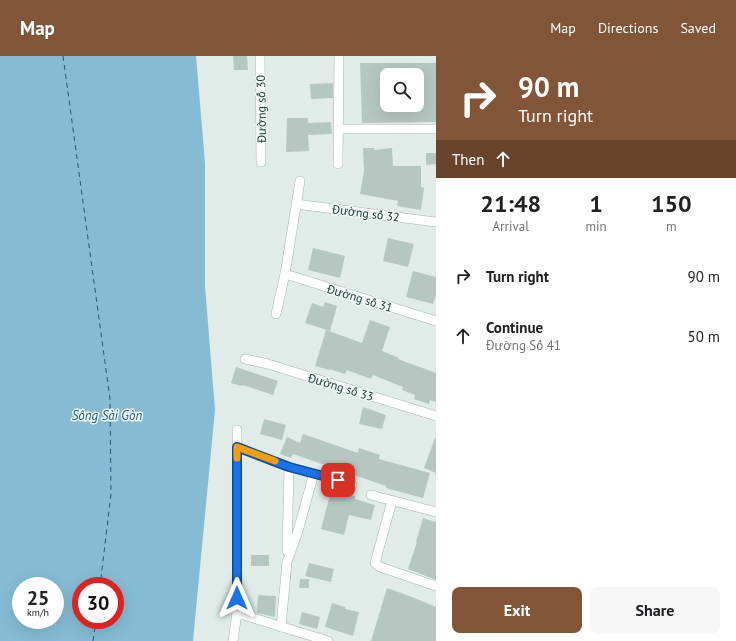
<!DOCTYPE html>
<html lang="en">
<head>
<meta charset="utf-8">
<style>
	:root { --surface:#fff; --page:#f6f6f6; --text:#202124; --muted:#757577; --accent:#825538 }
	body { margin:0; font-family:"PT Sans",sans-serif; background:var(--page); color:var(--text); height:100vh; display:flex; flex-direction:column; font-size:15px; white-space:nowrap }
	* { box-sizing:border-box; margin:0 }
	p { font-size:13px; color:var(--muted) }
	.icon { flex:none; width:22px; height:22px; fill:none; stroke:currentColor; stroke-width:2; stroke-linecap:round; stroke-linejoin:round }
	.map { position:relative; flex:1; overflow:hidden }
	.drawer { display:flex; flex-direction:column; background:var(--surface); width:300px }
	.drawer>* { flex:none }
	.guide { background:#825538; color:#fff; overflow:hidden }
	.tools { position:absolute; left:380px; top:12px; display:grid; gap:8px }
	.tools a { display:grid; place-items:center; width:44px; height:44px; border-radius:8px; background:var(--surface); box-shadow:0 4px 16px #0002; font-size:20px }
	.speed { position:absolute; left:12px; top:521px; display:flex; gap:8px; font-size:20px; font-weight:700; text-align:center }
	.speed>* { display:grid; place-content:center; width:52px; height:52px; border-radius:50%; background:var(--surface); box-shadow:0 4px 16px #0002; line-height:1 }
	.speed small { font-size:10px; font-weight:400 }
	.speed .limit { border:6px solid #d22; background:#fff; color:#111 }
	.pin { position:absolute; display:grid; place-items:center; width:34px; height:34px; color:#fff; margin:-17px; border-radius:8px; box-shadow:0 2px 6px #0006 }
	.me { position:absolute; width:44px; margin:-22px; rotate:0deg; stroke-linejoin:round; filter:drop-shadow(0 0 3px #0008) }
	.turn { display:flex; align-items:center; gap:14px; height:84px; padding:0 16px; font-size:18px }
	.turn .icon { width:52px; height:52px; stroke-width:2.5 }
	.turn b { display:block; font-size:28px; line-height:34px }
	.then { display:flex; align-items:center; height:38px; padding:0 16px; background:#0003; gap:8px; font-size:15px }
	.eta { display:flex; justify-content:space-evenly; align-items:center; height:68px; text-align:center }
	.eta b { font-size:24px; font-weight:700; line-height:28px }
	.primary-button { display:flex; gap:8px; margin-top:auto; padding:8px 16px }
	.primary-button a { flex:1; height:46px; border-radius:8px; background:var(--accent); color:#fff; font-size:16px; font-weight:700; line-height:46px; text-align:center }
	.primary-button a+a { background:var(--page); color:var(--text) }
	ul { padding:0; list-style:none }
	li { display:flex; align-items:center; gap:12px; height:60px; padding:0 16px }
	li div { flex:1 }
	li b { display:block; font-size:15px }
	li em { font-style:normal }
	header { display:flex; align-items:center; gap:24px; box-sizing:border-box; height:56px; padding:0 20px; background:var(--accent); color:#fff }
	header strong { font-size:19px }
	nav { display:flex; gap:22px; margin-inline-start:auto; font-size:14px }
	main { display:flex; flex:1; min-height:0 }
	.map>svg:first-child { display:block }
</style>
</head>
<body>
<header>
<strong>Map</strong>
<nav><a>Map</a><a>Directions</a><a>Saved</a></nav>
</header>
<main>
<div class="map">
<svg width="436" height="585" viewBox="0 0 436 585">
	<rect width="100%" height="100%" fill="#e1ece9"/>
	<path fill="#85bcd4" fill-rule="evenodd" d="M 0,0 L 196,0 L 205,107 L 205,230 L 215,354 L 193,585 L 0,585 ZM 21,530 L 55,530 L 55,564 L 21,564 ZM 81,530 L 115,530 L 115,564 L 81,564 Z"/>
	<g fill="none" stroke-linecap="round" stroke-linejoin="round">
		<g stroke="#175c7d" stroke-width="1" stroke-dasharray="5 4" stroke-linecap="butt">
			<path d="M 63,0 L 110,343 L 111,438 L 100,530"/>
			<path d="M 93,585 L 96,564"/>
		</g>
	</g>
	<g fill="#b6c7c2" fill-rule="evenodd">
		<path d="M 233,0 L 247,0 L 248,14 L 234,14 Z"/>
		<path d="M 360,7 L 436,7 L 436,66 L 362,67 ZM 387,19 L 417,19 L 417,49 L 387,49 Z"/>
		<path d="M 333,27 L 333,42 L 311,43 L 310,28 Z"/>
		<path d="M 287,62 L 308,62 L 308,67 L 331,66 L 332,78 L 308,79 L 309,95 L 286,96 Z"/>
		<path d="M 363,92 L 374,92 L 374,94 L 392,92 L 393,110 L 421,110 L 421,131 L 424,132 L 421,154 L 397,150 L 398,145 L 360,138 L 364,115 Z"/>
		<path d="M 426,97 L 436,97 L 436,108 L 426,109 Z"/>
		<path d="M 388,182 L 414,188 L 408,211 L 383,205 Z"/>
		<path d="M 313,192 L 345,200 L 340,222 L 308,214 Z"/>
		<path d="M 413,215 L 436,221 L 436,239 L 433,248 L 406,241 Z"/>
		<path d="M 325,246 L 337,250 L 330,275 L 305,267 L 312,247 L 323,251 Z"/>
		<path d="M 370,264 L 390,271 L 382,295 L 399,302 L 398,303 L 436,317 L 436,346 L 430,344 L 429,348 L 414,343 L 415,339 L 402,334 L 403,331 L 373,319 L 371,323 L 347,314 L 345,318 L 329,313 L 329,314 L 315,310 L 326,274 L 362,287 Z"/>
		<path d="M 236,311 L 278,325 L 273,339 L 243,329 L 242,330 L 231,327 Z"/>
		<path d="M 363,351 L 386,359 L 382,373 L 359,368 Z"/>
		<path d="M 264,363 L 286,369 L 282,384 L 260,378 Z"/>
		<path d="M 303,378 L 358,397 L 359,392 L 380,399 L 379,403 L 430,417 L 423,442 L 386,432 L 386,430 L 293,398 L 291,402 L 280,398 L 287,381 L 300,387 Z"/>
		<path d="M 435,382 L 436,382 L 436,417 L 424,412 Z"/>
		<path d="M 331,435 L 355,440 L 355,443 L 375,449 L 371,464 L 349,459 L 344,479 L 321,473 Z"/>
		<path d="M 423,462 L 436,466 L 436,524 L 408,513 L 417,486 L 416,486 Z"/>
		<rect x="251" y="499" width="18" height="11"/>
		<path d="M 309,507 L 334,513 L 331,526 L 305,520 Z"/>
		<path d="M 300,523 L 309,523 L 309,532 L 299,532 Z"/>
		<path d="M 387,532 L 412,541 L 436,551 L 436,585 L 371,585 Z"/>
		<path d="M 258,539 L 276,540 L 275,561 L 257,557 Z"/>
		<path d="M 332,547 L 345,551 L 345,553 L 359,556 L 353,580 L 325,571 Z"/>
		<path d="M 302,556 L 320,561 L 317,573 L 299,568 Z"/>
	</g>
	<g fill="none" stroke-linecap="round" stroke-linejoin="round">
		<defs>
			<g id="minor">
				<path d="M 260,0 L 261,106"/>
				<path d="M 339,73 L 436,73"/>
				<path d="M 338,108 L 339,0"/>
				<path d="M 296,148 L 436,166"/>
				<path d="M 285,218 L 436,265"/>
				<path d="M 276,258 L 285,218 L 300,125"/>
				<path d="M 245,303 L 268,308 L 436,360"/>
				<path d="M 237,391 L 289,411 L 287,495"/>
				<path d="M 289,411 L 324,420 L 352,429"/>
				<path d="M 371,439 L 436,456"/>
				<path d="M 392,445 L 375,507 L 380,511 L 436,530"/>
				<path d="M 237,557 L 328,585"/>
				<path d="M 281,571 L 287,506 L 298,475 L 314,417"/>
				<path d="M 233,585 L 237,557 L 237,374"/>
			</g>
		</defs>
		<use href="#minor" stroke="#a3b4b1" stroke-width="10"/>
		<use href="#minor" stroke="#fff" stroke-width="9"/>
	</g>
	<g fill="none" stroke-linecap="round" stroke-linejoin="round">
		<defs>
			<path id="route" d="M 237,542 L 237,391 L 289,411 L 338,424"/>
		</defs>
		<use href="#route" stroke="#114b97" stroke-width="10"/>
		<use href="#route" stroke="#1a73e8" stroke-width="7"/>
		<path stroke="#f59e0b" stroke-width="7" d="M 237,402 L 237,391 L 275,405"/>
	</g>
	<g text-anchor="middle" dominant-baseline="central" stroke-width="3" stroke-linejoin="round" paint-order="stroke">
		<g font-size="12" fill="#203e3a" stroke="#f1f8f6">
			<text transform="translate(261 53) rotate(-91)">Đường số 30</text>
			<text transform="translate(366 157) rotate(7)">Đường số 32</text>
			<text transform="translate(360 242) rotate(17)">Đường số 31</text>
			<text transform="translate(341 331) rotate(17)">Đường số 33</text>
		</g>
		<g font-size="13" font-style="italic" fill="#175c7d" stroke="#f1f8f6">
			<text x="107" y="359">Sông Sài Gòn</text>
		</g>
	</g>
</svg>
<div class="tools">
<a><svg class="icon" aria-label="search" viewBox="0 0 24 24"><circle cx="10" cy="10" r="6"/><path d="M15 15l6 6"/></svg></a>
</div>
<div class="speed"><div>25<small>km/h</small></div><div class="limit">30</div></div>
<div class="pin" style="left:338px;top:424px;background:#d93025"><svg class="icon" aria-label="arrive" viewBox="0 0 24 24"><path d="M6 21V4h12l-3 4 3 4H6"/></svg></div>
<svg class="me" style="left:237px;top:542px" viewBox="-20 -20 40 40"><path d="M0-17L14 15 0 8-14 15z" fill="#1a73e8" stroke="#fff" stroke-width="4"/></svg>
</div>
<section class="drawer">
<div class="guide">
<div class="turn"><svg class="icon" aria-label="right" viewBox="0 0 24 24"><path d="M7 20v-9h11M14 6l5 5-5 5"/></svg><div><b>90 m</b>Turn right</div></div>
<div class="then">Then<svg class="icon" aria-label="ahead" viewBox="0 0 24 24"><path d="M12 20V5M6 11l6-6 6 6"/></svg></div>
</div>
<div class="eta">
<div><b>21:48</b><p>Arrival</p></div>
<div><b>1</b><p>min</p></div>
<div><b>150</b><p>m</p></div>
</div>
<ul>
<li><svg class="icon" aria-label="right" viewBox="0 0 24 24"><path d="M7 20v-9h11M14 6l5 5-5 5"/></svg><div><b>Turn right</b></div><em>90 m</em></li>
<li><svg class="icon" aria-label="ahead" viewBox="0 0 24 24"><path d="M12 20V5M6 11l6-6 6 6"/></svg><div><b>Continue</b><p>Đường Số 41</p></div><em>50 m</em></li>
</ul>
<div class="primary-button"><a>Exit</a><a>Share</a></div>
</section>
</main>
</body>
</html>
